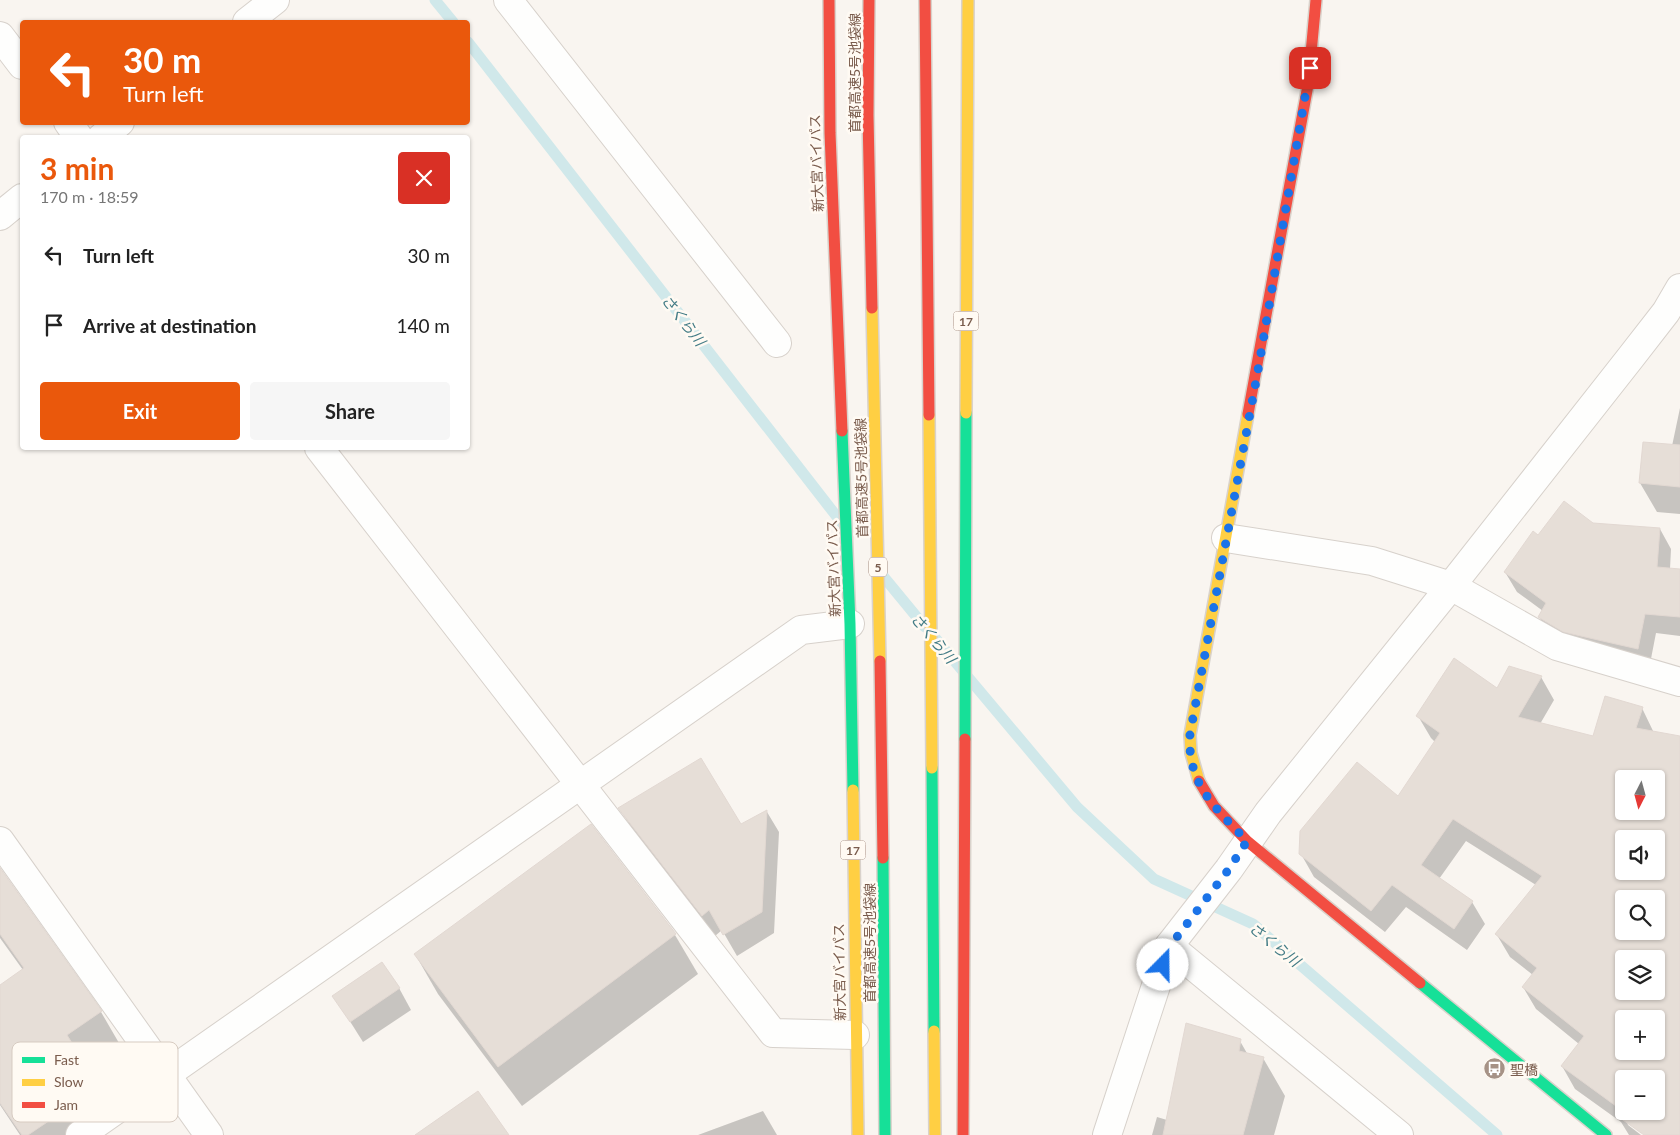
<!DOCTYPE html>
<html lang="en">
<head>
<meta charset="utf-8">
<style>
	:root { --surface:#fff; --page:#f6f6f6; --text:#222; --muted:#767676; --accent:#ea580c }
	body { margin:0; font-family:Lato,"Noto Sans JP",sans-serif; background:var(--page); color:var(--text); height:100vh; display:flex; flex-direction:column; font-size:19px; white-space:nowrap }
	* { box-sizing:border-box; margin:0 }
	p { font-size:16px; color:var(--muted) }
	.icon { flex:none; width:28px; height:28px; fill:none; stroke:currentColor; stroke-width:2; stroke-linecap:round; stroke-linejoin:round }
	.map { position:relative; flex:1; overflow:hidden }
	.sheet { position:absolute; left:20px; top:135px; width:450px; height:315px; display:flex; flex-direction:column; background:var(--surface); border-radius:5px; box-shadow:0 1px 4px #0004 }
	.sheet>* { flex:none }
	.top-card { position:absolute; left:20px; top:20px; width:450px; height:105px; border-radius:5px; box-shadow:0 1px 4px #0004; background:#ea580c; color:#fff; overflow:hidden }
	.needle { width:32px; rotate:186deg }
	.fabs { position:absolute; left:1615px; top:770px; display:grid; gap:10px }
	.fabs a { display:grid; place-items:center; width:50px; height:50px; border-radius:5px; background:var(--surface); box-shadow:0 1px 4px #0004; font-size:25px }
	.pin { position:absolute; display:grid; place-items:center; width:42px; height:42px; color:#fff; margin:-21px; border-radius:10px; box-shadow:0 2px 8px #0006 }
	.me { position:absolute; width:55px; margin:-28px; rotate:22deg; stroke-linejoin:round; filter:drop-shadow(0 0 4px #0008) }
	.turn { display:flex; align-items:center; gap:18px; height:105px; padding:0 20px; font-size:22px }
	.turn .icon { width:65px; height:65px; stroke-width:2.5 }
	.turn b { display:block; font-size:35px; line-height:42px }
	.round { display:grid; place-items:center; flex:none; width:52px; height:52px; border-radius:5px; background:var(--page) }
	.summary { display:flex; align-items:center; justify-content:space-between; height:85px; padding:0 20px }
	h1 { font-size:30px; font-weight:700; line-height:38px; color:var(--accent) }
	.action { display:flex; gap:10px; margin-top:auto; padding:10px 20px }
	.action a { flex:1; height:58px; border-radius:5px; background:var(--accent); color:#fff; font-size:20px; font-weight:700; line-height:58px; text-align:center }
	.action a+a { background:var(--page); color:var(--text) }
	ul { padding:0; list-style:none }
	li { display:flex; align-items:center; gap:15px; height:70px; padding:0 20px }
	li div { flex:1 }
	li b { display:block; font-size:19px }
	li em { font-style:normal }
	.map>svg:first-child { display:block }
</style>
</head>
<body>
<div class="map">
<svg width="1680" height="1135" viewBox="0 0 1680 1135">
	<rect width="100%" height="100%" fill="#f9f5f0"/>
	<g fill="#0003" fill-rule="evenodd">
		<path d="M 1680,408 L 1680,514 L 1657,512 L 1640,483 L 1672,446 Z"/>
		<path d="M 1593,524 L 1660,529 L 1671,549 L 1670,569 L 1680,570 L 1680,636 L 1656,633 L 1649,669 L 1551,637 L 1539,617 L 1543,611 L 1517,592 L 1505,572 L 1538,537 Z"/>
		<path d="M 1541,677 L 1554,700 L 1540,724 L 1594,738 L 1642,708 L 1654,733 L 1680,737 L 1680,1135 L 1646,1135 L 1627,1122 L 1628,1125 L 1641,1135 L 1629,1135 L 1621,1122 L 1575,1089 L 1562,1066 L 1579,1044 L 1536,1009 L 1523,987 L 1533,975 L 1510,957 L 1497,935 L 1536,885 L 1466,841 L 1439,879 L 1472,902 L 1485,924 L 1467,950 L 1406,907 L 1385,932 L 1314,877 L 1301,854 L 1398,798 L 1435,742 L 1431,738 L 1418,716 ZM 1624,779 L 1656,779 L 1656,811 L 1624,811 ZM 1624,839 L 1656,839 L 1656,871 L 1624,871 ZM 1624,899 L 1656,899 L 1656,931 L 1624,931 ZM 1624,959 L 1656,959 L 1656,991 L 1624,991 ZM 1624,1019 L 1656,1019 L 1656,1051 L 1624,1051 ZM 1624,1079 L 1656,1079 L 1656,1111 L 1624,1111 Z"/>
		<path d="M 620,808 L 741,826 L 767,812 L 779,832 L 774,933 L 737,956 L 722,930 L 715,936 L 632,829 Z"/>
		<path d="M 591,826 L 675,935 L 698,974 L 522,1106 L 438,994 L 415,954 Z"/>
		<path d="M 0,870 L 101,1012 L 119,1043 L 85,1067 L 116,1119 L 92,1135 L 20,1135 L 0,1105 L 0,986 L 23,970 L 0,938 Z"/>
		<path d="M 399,988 L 411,1010 L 363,1042 L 334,996 Z"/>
		<path d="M 1240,1041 L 1248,1055 L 1263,1058 L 1285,1096 L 1274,1135 L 1152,1135 L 1157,1117 L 1167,1120 Z"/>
		<path d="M 763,1111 L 777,1135 L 698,1135 Z"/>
	</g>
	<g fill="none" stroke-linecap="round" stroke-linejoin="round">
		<g stroke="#d0e8ea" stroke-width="11">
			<path d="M 435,0 L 453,22"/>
			<path d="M 468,42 L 841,522"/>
			<path d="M 883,576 L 925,627"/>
			<path d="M 936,639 L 1077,807 L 1154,879 L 1253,924 L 1497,1135"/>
		</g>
	</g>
	<g fill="#e6ded7" stroke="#e2d8d2" fill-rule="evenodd">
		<path d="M 1643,442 L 1680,445 L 1680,487 L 1639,483 Z"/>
		<path d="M 1564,501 L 1593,523 L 1660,528 L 1657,567 L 1680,569 L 1680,617 L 1645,614 L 1638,649 L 1563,632 L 1538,617 L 1546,603 L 1504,572 L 1533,531 L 1538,535 Z"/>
		<path d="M 1454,658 L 1497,688 L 1509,666 L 1542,676 L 1518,717 L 1593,736 L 1605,696 L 1643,707 L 1636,728 L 1680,736 L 1680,1135 L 1644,1135 L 1616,1115 L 1620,1109 L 1561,1066 L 1584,1036 L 1522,987 L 1537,968 L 1495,934 L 1542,876 L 1453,819 L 1421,865 L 1473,901 L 1454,929 L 1392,885 L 1371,911 L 1299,854 L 1300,831 L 1357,762 L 1398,796 L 1440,733 L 1416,716 ZM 1624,779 L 1656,779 L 1656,811 L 1624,811 ZM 1624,839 L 1656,839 L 1656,871 L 1624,871 ZM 1624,899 L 1656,899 L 1656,931 L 1624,931 ZM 1624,959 L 1656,959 L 1656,991 L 1624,991 ZM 1624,1019 L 1656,1019 L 1656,1051 L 1624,1051 ZM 1624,1079 L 1656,1079 L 1656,1111 L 1624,1111 Z"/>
		<path d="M 701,758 L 741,824 L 767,810 L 762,912 L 723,935 L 709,910 L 702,916 L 618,808 Z"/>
		<path d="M 591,824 L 676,934 L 498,1067 L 414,954 Z"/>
		<path d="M 0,868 L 102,1011 L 67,1035 L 99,1087 L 28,1135 L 22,1135 L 0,1103 L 0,985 L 24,968 L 0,934 Z"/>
		<path d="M 382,962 L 400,988 L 350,1022 L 332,996 Z"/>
		<path d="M 1186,1023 L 1241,1039 L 1239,1051 L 1264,1057 L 1243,1135 L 1163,1135 Z"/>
		<path d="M 478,1091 L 509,1135 L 415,1135 Z"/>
	</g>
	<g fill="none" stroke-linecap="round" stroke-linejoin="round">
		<defs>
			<g id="street">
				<path d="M 508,0 L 777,343"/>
				<path d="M 247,22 L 275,0"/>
				<path d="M 0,36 L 22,65"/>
				<path d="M 68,122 L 79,138"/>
				<path d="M 101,138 L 120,122"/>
				<path d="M 0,216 L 22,198"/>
				<path d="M 319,448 L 773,1033 L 855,1035"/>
				<path d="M 1226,538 L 1372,561 L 1451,586 L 1557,646 L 1680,682"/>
				<path d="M 0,841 L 209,1135"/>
				<path d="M 1169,946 L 1399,1135"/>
				<path d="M 80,1135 L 801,630 L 850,624"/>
				<path d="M 1107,1135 L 1169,946 L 1229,869 L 1268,813 L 1451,586 L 1631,357 L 1666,312 L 1680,288"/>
			</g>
			<g id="fast">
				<path d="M 842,431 L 850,624 L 853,790"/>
				<path d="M 965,739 L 966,413"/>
				<path d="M 932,768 L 934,1031"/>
				<path d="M 883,858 L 885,1135"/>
				<path d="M 1420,983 L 1606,1135"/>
			</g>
			<g id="slow">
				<path d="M 872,308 L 880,661"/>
				<path d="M 966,413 L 968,0"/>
				<path d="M 929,415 L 932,768"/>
				<path d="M 1199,781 L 1191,753 L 1190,735 L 1248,414"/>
				<path d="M 853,790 L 858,1135"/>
				<path d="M 934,1031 L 935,1135"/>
			</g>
			<g id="jam">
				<path d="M 829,0 L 830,133 L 842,431"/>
				<path d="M 869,0 L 868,115 L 872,308"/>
				<path d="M 925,0 L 929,415"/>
				<path d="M 1248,414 L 1308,85 L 1316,0"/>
				<path d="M 880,661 L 883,858"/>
				<path d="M 1199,781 L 1214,806 L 1247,841 L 1420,983"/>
				<path d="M 963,1135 L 965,739"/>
			</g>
		</defs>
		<use href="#street" stroke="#d7d1cb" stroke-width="30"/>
		<use href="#fast" stroke="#d9d2cb" stroke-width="14"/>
		<use href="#slow" stroke="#d9d2cb" stroke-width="14"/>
		<use href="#jam" stroke="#d9d2cb" stroke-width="14"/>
		<use href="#street" stroke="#fefefd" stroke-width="28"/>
		<use href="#fast" stroke="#16e098" stroke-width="11"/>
		<use href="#slow" stroke="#ffcf43" stroke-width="11"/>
		<use href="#jam" stroke="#f24e42" stroke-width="11"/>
	</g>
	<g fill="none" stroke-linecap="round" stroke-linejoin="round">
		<path stroke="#1a73e8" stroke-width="9" stroke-dasharray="0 16.2" d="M 1163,965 L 1170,946 L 1229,869 L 1247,841 C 1215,807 1187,785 1190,734 L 1257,376 L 1310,68"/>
	</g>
	<defs>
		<symbol id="bus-disc" viewBox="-11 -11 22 22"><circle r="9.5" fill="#a69286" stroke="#fffaf3"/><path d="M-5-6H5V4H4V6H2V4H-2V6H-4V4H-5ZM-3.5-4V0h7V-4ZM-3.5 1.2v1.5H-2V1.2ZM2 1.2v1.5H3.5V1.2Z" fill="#fff"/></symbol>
	</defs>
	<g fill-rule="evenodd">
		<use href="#bus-disc" x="1482" y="1056" width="25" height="25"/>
	</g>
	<g text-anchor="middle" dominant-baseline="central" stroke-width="5" stroke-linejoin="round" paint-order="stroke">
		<g fill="#fffaf3" stroke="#a28b7f" stroke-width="1">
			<rect x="953.5" y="311.5" width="25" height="19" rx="4"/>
			<rect x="869" y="557.5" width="18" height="19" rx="4"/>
			<rect x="840.5" y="840.5" width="25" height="19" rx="4"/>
		</g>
		<g font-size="12" font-weight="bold" fill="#7a5c4d">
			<text x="966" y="321">17</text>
			<text x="878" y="567">5</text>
			<text x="853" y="850">17</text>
		</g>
		<g font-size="14" fill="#7a5c4d" stroke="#fffaf3">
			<text transform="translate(854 73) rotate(-90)">首都高速5号池袋線</text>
			<text transform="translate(816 163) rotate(-92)">新大宮バイパス</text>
			<text transform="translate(861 478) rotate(-91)">首都高速5号池袋線</text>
			<text transform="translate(833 568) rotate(-92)">新大宮バイパス</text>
			<text transform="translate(869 943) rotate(-90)">首都高速5号池袋線</text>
			<text transform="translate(839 972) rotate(-91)">新大宮バイパス</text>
		</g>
		<g font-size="14" fill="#7a5c4d" stroke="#fffaf3" text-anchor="start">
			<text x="1510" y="1069">聖橋</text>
		</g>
		<g font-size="15" font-style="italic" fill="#437c86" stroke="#fffaf3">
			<text transform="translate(684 320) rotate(52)">さくら川</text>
			<text transform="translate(934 638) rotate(50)">さくら川</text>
			<text transform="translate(1275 944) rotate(39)">さくら川</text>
		</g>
	</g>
	<rect x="12" y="1042" width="166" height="80" rx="8" fill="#fffaf3" stroke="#d7cbc1" stroke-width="1"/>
	<rect x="22" y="1057" width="23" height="6" fill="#16e098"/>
	<rect x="22" y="1079" width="23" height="7" fill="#ffcf43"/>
	<rect x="22" y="1102" width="23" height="6" fill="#f24e42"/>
	<g font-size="14" fill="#7a5c4d">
		<text x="54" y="1065">Fast</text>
		<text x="54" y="1087">Slow</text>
		<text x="54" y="1110">Jam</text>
	</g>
</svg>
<div class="fabs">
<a><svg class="needle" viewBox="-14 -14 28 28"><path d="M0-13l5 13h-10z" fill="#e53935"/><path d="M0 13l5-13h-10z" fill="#767676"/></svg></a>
<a><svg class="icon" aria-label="sound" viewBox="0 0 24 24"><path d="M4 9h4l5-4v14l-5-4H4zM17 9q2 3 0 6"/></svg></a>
<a><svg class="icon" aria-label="search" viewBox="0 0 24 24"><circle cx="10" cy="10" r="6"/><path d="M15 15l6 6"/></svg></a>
<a><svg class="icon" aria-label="layers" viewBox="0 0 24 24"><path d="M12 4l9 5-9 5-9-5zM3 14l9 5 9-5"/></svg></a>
<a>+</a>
<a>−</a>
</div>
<div class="pin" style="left:1310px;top:68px;background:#d93025"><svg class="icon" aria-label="arrive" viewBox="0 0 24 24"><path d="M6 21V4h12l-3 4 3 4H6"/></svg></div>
<svg class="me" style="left:1163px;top:965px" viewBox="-20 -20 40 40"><circle r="19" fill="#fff"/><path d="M0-13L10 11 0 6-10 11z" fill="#1a73e8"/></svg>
<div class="top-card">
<div class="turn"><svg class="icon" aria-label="left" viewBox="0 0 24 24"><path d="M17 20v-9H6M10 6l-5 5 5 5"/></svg><div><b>30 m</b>Turn left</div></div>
</div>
<section class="sheet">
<div class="summary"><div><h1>3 min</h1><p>170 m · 18:59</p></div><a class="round" style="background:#d93025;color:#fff"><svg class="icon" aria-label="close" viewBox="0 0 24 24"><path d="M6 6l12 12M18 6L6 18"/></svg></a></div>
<ul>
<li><svg class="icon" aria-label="left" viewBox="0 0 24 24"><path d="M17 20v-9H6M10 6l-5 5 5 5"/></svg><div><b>Turn left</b></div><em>30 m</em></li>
<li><svg class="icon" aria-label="arrive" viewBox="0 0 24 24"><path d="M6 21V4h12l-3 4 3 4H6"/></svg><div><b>Arrive at destination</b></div><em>140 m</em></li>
</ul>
<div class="action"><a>Exit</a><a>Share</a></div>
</section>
</div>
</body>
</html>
